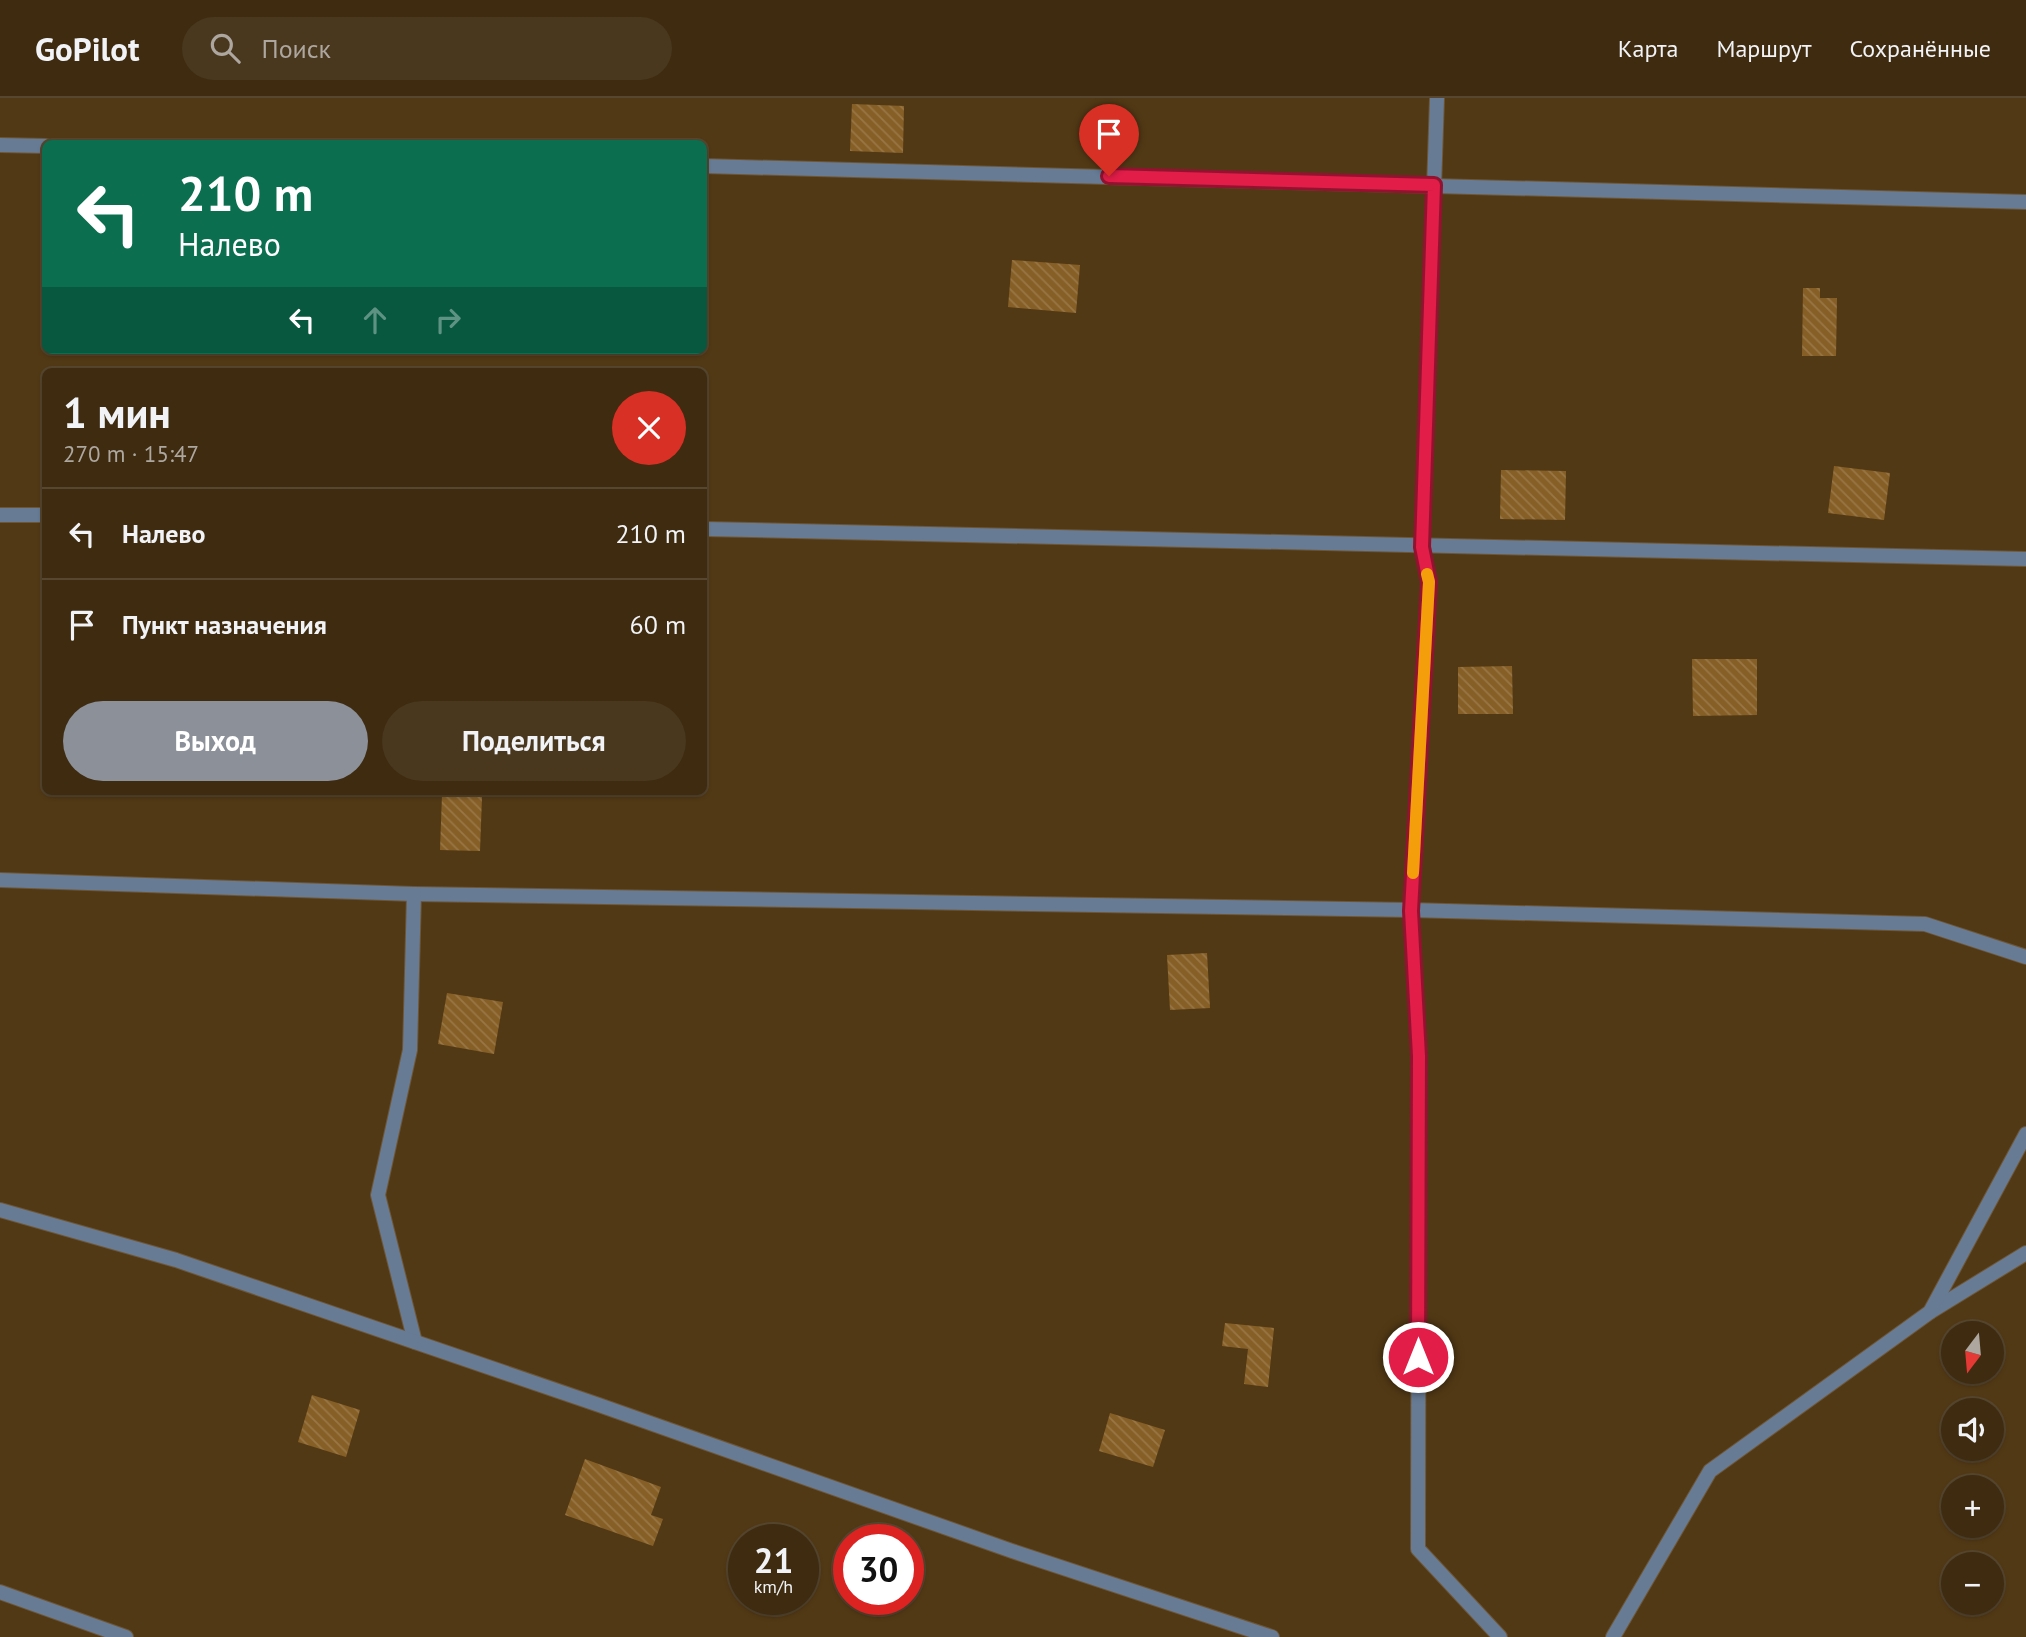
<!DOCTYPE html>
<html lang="ru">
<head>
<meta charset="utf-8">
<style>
	:root { --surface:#3e2b10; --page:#49371e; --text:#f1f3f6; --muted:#ada79f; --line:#574730; --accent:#8c9099 }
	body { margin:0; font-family:"PT Sans",sans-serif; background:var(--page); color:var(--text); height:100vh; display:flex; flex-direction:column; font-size:26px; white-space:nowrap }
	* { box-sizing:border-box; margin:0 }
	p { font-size:23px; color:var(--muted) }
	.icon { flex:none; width:38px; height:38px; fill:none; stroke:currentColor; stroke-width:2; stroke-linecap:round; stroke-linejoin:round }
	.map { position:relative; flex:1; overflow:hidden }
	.sheet { position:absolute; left:42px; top:270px; width:665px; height:427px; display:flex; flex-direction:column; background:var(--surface); border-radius:10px; box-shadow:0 2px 5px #0004,0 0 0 2px var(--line) }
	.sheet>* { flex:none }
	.hud { position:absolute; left:42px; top:42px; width:665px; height:214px; border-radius:10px; box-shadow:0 2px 5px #0004,0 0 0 2px var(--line); background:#0b6e4f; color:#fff; overflow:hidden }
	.needle { width:46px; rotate:196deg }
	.buttons { position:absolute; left:1941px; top:1223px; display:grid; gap:14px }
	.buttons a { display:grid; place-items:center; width:63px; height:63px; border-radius:50%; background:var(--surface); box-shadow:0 2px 5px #0004,0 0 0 2px var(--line); font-size:35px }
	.speed { position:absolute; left:728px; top:1426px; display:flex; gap:14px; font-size:35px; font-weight:700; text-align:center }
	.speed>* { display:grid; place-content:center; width:91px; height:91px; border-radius:50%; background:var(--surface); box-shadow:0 2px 5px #0004,0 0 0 2px var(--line); line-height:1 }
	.speed small { font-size:18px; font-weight:400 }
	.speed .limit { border:10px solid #d22; background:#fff; color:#111 }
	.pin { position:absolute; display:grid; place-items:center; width:60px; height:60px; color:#fff; margin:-72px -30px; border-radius:50% 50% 50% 0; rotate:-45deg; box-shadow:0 0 7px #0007 }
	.pin .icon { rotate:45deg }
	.me { position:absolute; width:77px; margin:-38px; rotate:0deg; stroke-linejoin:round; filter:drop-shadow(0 0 5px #0008) }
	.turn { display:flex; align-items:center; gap:24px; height:147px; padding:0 21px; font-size:32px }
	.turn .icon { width:91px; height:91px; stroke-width:2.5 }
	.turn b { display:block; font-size:49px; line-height:60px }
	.lanes { display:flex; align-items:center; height:66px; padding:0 21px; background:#0003; justify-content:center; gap:35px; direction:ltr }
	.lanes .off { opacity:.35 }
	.round { display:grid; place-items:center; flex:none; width:74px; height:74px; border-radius:37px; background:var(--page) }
	.head { display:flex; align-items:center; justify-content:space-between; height:119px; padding:0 21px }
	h1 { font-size:42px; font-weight:800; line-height:52px }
	.cta { display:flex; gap:14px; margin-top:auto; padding:14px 21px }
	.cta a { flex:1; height:80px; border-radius:42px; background:var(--accent); color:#fff; font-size:28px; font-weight:800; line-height:80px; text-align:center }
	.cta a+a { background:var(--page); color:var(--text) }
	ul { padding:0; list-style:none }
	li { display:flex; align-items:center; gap:21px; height:91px; padding:0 21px; border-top:2px solid var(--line) }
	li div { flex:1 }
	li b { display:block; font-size:26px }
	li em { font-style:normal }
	header { display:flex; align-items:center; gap:42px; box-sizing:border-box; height:98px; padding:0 35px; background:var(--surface); border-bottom:2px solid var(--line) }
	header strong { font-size:33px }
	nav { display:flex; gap:38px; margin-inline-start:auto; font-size:24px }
	.search { width:490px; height:63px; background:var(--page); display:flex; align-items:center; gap:18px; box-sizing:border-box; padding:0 24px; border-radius:38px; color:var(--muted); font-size:26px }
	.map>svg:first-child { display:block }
</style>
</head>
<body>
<header>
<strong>GoPilot</strong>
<div class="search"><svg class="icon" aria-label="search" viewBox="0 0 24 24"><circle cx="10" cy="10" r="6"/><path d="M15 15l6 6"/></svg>Поиск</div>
<nav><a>Карта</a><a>Маршрут</a><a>Сохранённые</a></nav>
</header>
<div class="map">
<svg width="2026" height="1539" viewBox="0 0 2026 1539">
	<defs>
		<pattern id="building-back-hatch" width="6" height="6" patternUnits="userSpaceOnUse" patternTransform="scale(1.75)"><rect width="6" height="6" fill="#865f26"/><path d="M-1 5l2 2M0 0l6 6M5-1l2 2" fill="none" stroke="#987645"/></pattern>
	</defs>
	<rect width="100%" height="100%" fill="#523915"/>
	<g fill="url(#building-back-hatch)">
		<path d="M 852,6 L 904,8 L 903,55 L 850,53 Z"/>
		<path d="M 1012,162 L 1080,167 L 1076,215 L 1008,209 Z"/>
		<path d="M 1803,190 L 1820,190 L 1820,200 L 1837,200 L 1836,258 L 1802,258 Z"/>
		<path d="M 1834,368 L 1890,375 L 1884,422 L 1828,415 Z"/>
		<path d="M 1501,372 L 1566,373 L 1565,422 L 1500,421 Z"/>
		<path d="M 1692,561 L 1757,561 L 1757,617 L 1693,618 Z"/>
		<path d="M 1512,568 L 1513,616 L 1458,616 L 1458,569 Z"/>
		<path d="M 442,697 L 482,699 L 480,753 L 440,752 Z"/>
		<path d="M 1207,855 L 1210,910 L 1170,912 L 1167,857 Z"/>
		<path d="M 447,895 L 503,904 L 494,956 L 438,946 Z"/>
		<path d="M 1225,1225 L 1274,1230 L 1268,1289 L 1244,1286 L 1248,1251 L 1222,1248 Z"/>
		<path d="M 312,1297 L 360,1312 L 346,1359 L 298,1344 Z"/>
		<path d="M 1110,1315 L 1165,1332 L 1153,1369 L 1099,1353 Z"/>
		<path d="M 585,1361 L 661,1389 L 651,1417 L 663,1421 L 653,1448 L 565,1417 Z"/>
	</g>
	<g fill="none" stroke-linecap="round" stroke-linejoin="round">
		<defs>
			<path id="lane" d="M 1930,1214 L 2026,1155"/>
			<g id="street">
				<path d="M 1437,0 L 1422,449 L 1429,484 L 1411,812 L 1419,958 L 1418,1451 L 1500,1539"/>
				<path d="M 0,47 L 46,48"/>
				<path d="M 704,68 L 2026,104"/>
				<path d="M 0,417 L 46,417"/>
				<path d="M 704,431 L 2026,461"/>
				<path d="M 0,782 L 414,796 L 1411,812 L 1925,826 L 2026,859"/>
				<path d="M 414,796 L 410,952 L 378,1097 L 415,1244"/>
				<path d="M 0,1112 L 176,1162 L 599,1307 L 1012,1453 L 1272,1539"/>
				<path d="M 0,1494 L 126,1539"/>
				<path d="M 1613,1539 L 1710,1373 L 1930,1214 L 2026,1036"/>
			</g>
		</defs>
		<use href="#lane" stroke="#6e5635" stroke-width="16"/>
		<use href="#street" stroke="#6e5635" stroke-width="16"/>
		<use href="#lane" stroke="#677b95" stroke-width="14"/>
		<use href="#street" stroke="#677b95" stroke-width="14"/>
	</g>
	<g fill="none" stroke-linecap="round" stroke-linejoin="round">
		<defs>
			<path id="route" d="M 1109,78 L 1434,87 L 1422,449 L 1429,484 L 1411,813 L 1419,958 L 1418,1259"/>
		</defs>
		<use href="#route" stroke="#92132f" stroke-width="18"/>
		<use href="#route" stroke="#e11d48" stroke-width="12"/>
		<path stroke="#f59e0b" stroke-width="12" d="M 1413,775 L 1429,484 L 1427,476"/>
	</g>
</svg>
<div class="buttons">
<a><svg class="needle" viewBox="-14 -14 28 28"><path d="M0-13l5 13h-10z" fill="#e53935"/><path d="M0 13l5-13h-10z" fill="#ada79f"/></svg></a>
<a><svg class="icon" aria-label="sound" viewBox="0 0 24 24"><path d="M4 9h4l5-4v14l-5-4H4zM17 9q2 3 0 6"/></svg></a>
<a>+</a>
<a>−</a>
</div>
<div class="speed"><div>21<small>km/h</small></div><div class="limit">30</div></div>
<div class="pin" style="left:1109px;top:78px;background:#d93025"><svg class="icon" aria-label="arrive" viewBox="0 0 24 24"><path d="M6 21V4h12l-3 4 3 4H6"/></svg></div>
<svg class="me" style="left:1418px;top:1259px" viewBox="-20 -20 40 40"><circle r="17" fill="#e11d48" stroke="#fff" stroke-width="3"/><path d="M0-11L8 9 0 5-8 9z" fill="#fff"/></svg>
<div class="hud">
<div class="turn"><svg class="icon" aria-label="left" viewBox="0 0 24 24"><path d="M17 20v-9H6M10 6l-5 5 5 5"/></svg><div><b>210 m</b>Налево</div></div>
<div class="lanes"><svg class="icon" aria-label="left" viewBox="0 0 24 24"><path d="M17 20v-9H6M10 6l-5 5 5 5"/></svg><svg class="icon off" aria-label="ahead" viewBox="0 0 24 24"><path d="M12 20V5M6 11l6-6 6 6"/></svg><svg class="icon off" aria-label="right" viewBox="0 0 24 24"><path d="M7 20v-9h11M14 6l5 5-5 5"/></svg></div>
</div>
<section class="sheet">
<div class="head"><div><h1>1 мин</h1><p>270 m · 15:47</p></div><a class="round" style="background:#d93025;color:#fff"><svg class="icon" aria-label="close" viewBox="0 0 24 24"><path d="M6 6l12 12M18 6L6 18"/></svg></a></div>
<ul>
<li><svg class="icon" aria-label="left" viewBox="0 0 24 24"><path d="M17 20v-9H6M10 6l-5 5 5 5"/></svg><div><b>Налево</b></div><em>210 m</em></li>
<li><svg class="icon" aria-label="arrive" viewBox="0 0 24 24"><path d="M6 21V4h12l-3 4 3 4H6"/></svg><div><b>Пункт назначения</b></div><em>60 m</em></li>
</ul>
<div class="cta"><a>Выход</a><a>Поделиться</a></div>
</section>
</div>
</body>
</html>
